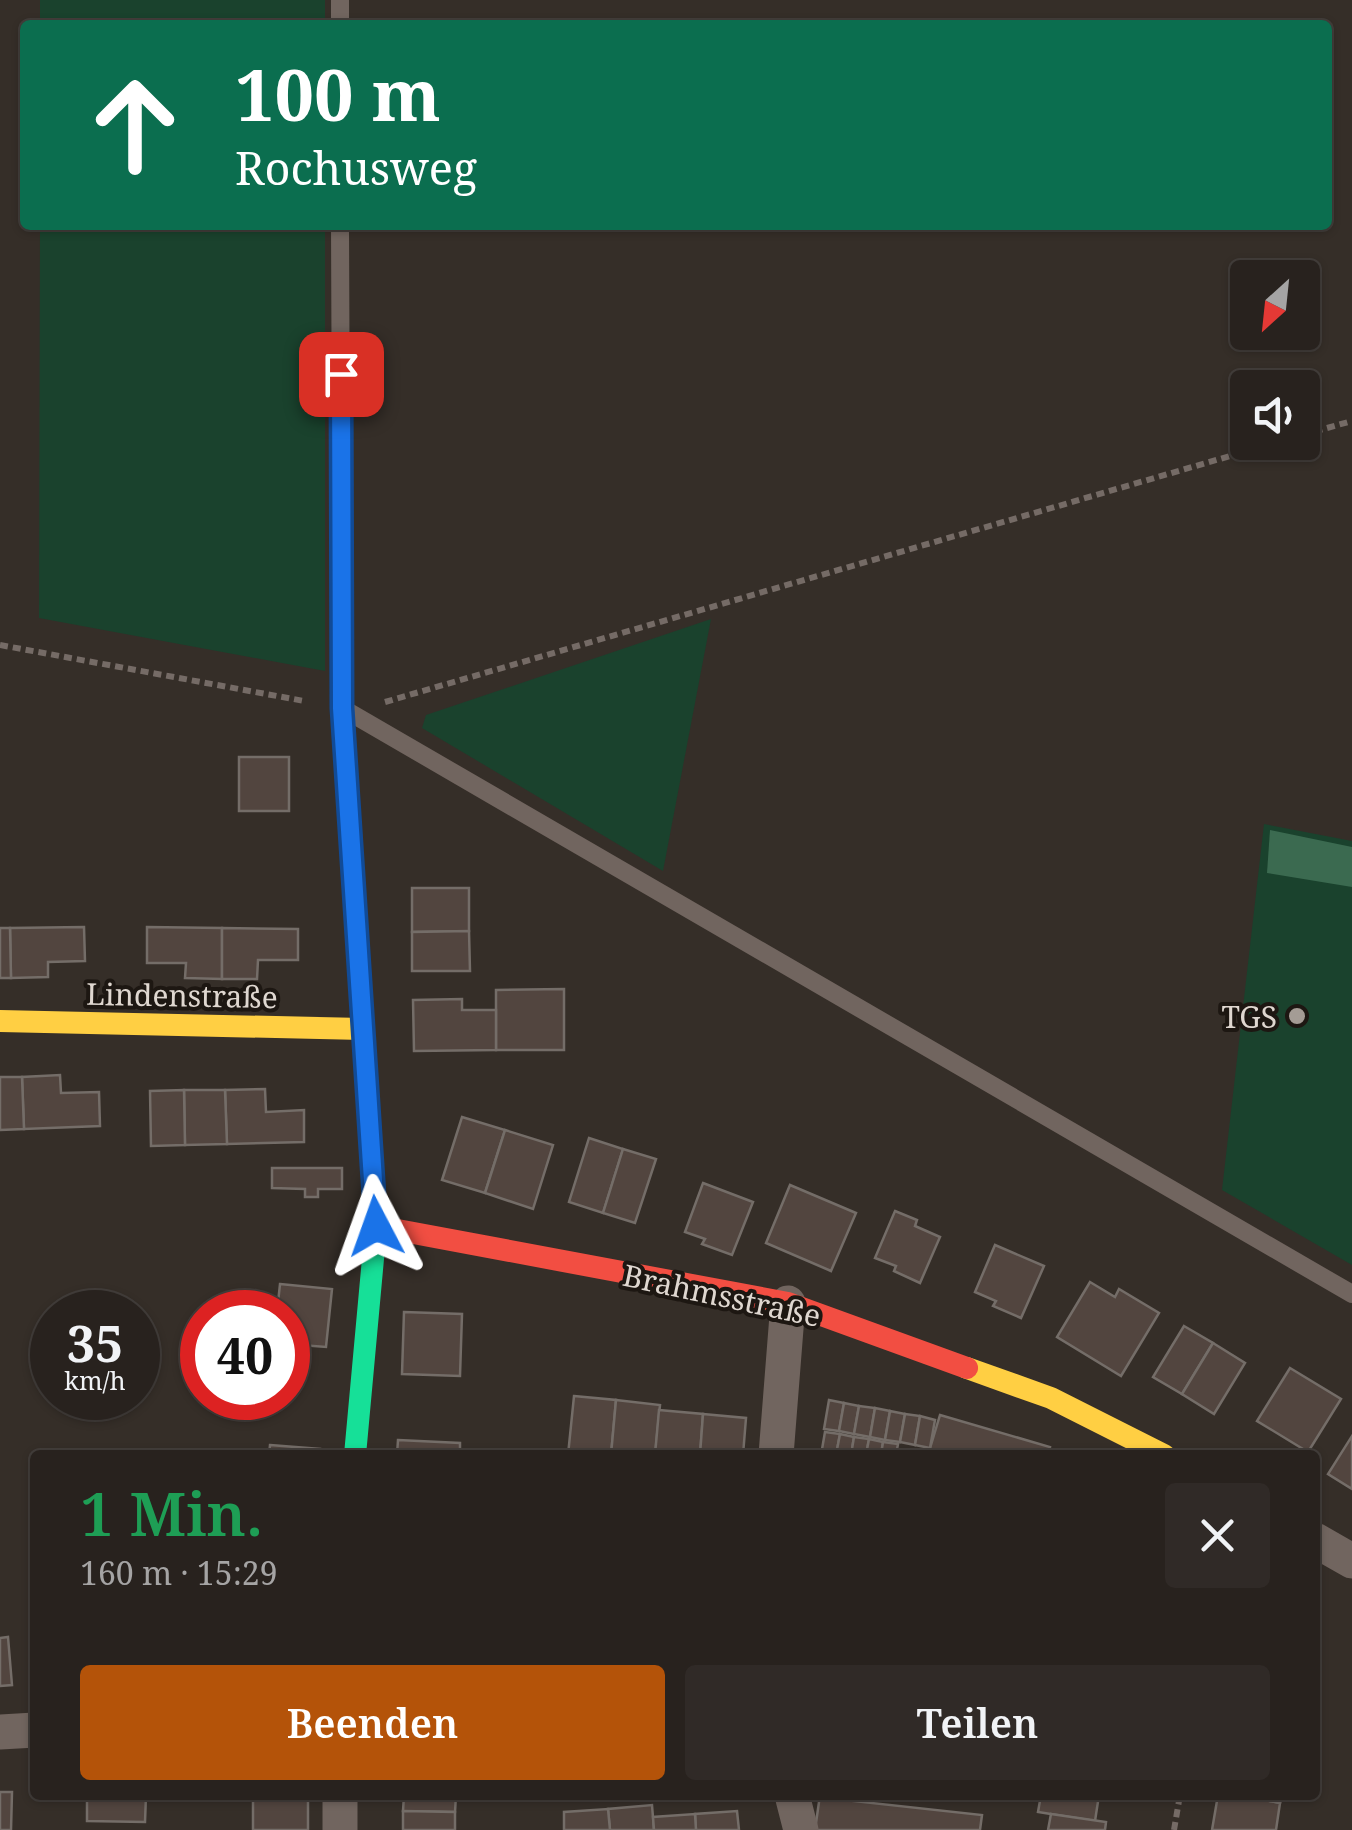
<!DOCTYPE html>
<html lang="de">
<head>
<meta charset="utf-8">
<style>
	:root { --surface:#28221e; --page:#302a27; --text:#f1f3f6; --muted:#a5a4a4; --line:#443f3c; --accent:#b45309 }
	body { margin:0; font-family:"Noto Serif",serif; background:var(--page); color:var(--text); height:100vh; display:flex; flex-direction:column; font-size:38px; white-space:nowrap }
	* { box-sizing:border-box; margin:0 }
	p { font-size:32px; color:var(--muted) }
	.icon { flex:none; width:55px; height:55px; fill:none; stroke:currentColor; stroke-width:2; stroke-linecap:round; stroke-linejoin:round }
	.map { position:relative; flex:1; overflow:hidden }
	.drawer { position:absolute; left:30px; top:1450px; width:1290px; height:350px; display:flex; flex-direction:column; background:var(--surface); border-radius:10px; box-shadow:0 2px 8px #0004,0 0 0 2px var(--line) }
	.drawer>* { flex:none }
	.top-card { position:absolute; left:20px; top:20px; width:1312px; height:210px; border-radius:10px; box-shadow:0 2px 8px #0004,0 0 0 2px var(--line); background:#0b6e4f; color:#fff; overflow:hidden }
	.needle { width:65px; rotate:207deg }
	.fabs { position:absolute; left:1230px; top:260px; display:grid; gap:20px }
	.fabs a { display:grid; place-items:center; width:90px; height:90px; border-radius:10px; background:var(--surface); box-shadow:0 2px 8px #0004,0 0 0 2px var(--line); font-size:50px }
	.speed { position:absolute; left:30px; top:1290px; display:flex; gap:20px; font-size:50px; font-weight:700; text-align:center }
	.speed>* { display:grid; place-content:center; width:130px; height:130px; border-radius:50%; background:var(--surface); box-shadow:0 2px 8px #0004,0 0 0 2px var(--line); line-height:1 }
	.speed small { font-size:25px; font-weight:400 }
	.speed .limit { border:15px solid #d22; background:#fff; color:#111 }
	.pin { position:absolute; display:grid; place-items:center; width:85px; height:85px; color:#fff; margin:-42px; border-radius:20px; box-shadow:0 5px 15px #0006 }
	.me { position:absolute; width:110px; margin:-55px; rotate:356deg; stroke-linejoin:round; filter:drop-shadow(0 0 8px #0008) }
	.turn { display:flex; align-items:center; gap:35px; height:210px; padding:0 50px; font-size:45px }
	.turn .icon { width:130px; height:130px; stroke-width:2.5 }
	.turn b { display:block; font-size:70px; line-height:85px }
	.round { display:grid; place-items:center; flex:none; width:105px; height:105px; border-radius:10px; background:var(--page) }
	.head { display:flex; align-items:center; justify-content:space-between; height:170px; padding:0 50px }
	h1 { font-size:60px; font-weight:600; line-height:75px; color:#1e9e55 }
	.cta { display:flex; gap:20px; margin-top:auto; padding:20px 50px }
	.cta a { flex:1; height:115px; border-radius:10px; background:var(--accent); color:#fff; font-size:40px; font-weight:600; line-height:115px; text-align:center }
	.cta a+a { background:var(--page); color:var(--text) }
	.map>svg:first-child { display:block }
</style>
</head>
<body>
<div class="map">
<svg width="1352" height="1830" viewBox="0 0 1352 1830">
	<rect width="100%" height="100%" fill="#352e28"/>
	<g fill="#1a422d">
		<rect x="40" y="0" width="285" height="25"/>
		<path d="M 40,225 L 325,225 L 325,671 L 39,618 Z"/>
		<path d="M 711,619 L 663,871 L 422,728 L 426,715 Z"/>
		<path d="M 1264,824 L 1352,841 L 1352,1265 L 1222,1190 Z"/>
	</g>
	<path fill="#3b6a50" d="M 1270,830 L 1352,847 L 1352,887 L 1267,873 Z"/>
	<g fill="#52453f" stroke="#746d68" stroke-width="2.5">
		<rect x="239" y="757" width="50" height="54"/>
		<path d="M 412,888 L 469,888 L 469,931 L 412,932 Z"/>
		<path d="M 84,927 L 85,961 L 48,962 L 48,977 L 11,978 L 10,928 Z"/>
		<path d="M 147,927 L 222,928 L 222,979 L 185,978 L 186,963 L 147,963 Z"/>
		<path d="M 0,928 L 10,928 L 11,978 L 0,978 Z"/>
		<path d="M 222,928 L 298,929 L 298,960 L 258,960 L 257,979 L 222,979 Z"/>
		<path d="M 469,931 L 470,971 L 412,971 L 412,932 Z"/>
		<path d="M 564,989 L 564,1050 L 496,1050 L 496,990 Z"/>
		<path d="M 462,999 L 462,1010 L 496,1010 L 496,1050 L 414,1051 L 413,1000 Z"/>
		<path d="M 60,1075 L 61,1093 L 99,1092 L 100,1126 L 24,1129 L 22,1077 Z"/>
		<path d="M 0,1077 L 22,1077 L 24,1129 L 0,1130 Z"/>
		<path d="M 265,1089 L 266,1112 L 304,1110 L 304,1142 L 227,1144 L 225,1090 Z"/>
		<path d="M 184,1090 L 225,1090 L 227,1144 L 185,1145 Z"/>
		<path d="M 184,1090 L 185,1145 L 151,1146 L 150,1091 Z"/>
		<path d="M 462,1117 L 505,1130 L 485,1193 L 442,1180 Z"/>
		<path d="M 505,1130 L 553,1145 L 533,1209 L 485,1193 Z"/>
		<path d="M 589,1138 L 623,1149 L 603,1213 L 569,1202 Z"/>
		<path d="M 623,1149 L 656,1159 L 635,1223 L 603,1213 Z"/>
		<path d="M 272,1168 L 342,1168 L 342,1189 L 318,1189 L 318,1197 L 305,1197 L 305,1189 L 272,1188 Z"/>
		<path d="M 703,1183 L 753,1202 L 732,1255 L 702,1244 L 705,1239 L 685,1232 Z"/>
		<path d="M 790,1185 L 856,1213 L 831,1271 L 766,1243 Z"/>
		<path d="M 895,1211 L 917,1220 L 915,1226 L 940,1237 L 920,1283 L 894,1271 L 896,1266 L 875,1258 Z"/>
		<path d="M 995,1245 L 1044,1266 L 1021,1318 L 993,1306 L 996,1301 L 975,1292 Z"/>
		<path d="M 1090,1282 L 1115,1297 L 1119,1289 L 1159,1313 L 1121,1376 L 1057,1337 Z"/>
		<path d="M 280,1284 L 332,1289 L 326,1347 L 288,1344 L 288,1312 L 277,1312 Z"/>
		<path d="M 404,1312 L 462,1314 L 460,1376 L 402,1374 Z"/>
		<path d="M 1184,1326 L 1213,1343 L 1182,1394 L 1153,1377 Z"/>
		<path d="M 1213,1343 L 1245,1363 L 1214,1414 L 1182,1394 Z"/>
		<path d="M 1290,1368 L 1341,1399 L 1308,1452 L 1257,1421 Z"/>
		<path d="M 574,1396 L 616,1400 L 611,1455 L 568,1455 Z"/>
		<path d="M 616,1400 L 660,1405 L 655,1455 L 611,1455 Z"/>
		<path d="M 829,1400 L 844,1403 L 839,1431 L 824,1429 Z"/>
		<path d="M 844,1403 L 859,1406 L 854,1434 L 839,1431 Z"/>
		<path d="M 859,1406 L 875,1408 L 870,1437 L 854,1434 Z"/>
		<path d="M 875,1408 L 890,1411 L 885,1440 L 870,1437 Z"/>
		<path d="M 659,1410 L 703,1414 L 700,1455 L 655,1455 Z"/>
		<path d="M 890,1411 L 905,1414 L 900,1442 L 885,1440 Z"/>
		<path d="M 703,1414 L 746,1418 L 743,1455 L 700,1455 Z"/>
		<path d="M 905,1414 L 920,1416 L 915,1445 L 900,1442 Z"/>
		<path d="M 940,1415 L 1050,1447 L 1048,1455 L 928,1455 Z"/>
		<path d="M 920,1416 L 935,1420 L 930,1448 L 915,1445 Z"/>
		<path d="M 825,1432 L 840,1434 L 836,1455 L 821,1455 Z"/>
		<path d="M 840,1434 L 854,1437 L 851,1455 L 836,1455 Z"/>
		<path d="M 1352,1436 L 1352,1489 L 1328,1474 Z"/>
		<path d="M 854,1437 L 869,1439 L 866,1455 L 851,1455 Z"/>
		<path d="M 869,1439 L 883,1442 L 881,1455 L 866,1455 Z"/>
		<path d="M 398,1440 L 460,1443 L 460,1455 L 397,1455 Z"/>
		<path d="M 883,1442 L 898,1444 L 896,1455 L 881,1455 Z"/>
		<path d="M 270,1445 L 320,1449 L 319,1455 L 269,1455 Z"/>
		<path d="M 8,1637 L 12,1685 L 0,1686 L 0,1638 Z"/>
		<path d="M 0,1792 L 12,1792 L 11,1830 L 0,1830 Z"/>
		<path d="M 87,1795 L 146,1795 L 145,1822 L 87,1821 Z"/>
		<rect x="253" y="1795" width="55" height="35"/>
		<path d="M 404,1795 L 456,1795 L 455,1812 L 403,1811 Z"/>
		<path d="M 820,1795 L 845,1795 L 844,1800 L 982,1815 L 980,1830 L 815,1830 Z"/>
		<path d="M 1041,1795 L 1099,1795 L 1095,1821 L 1038,1812 Z"/>
		<path d="M 1218,1795 L 1239,1795 L 1280,1803 L 1276,1830 L 1212,1830 Z"/>
		<path d="M 1239,1795 L 1282,1795 L 1280,1803 Z"/>
		<path d="M 652,1805 L 654,1830 L 610,1830 L 608,1809 Z"/>
		<path d="M 608,1809 L 610,1830 L 564,1830 L 564,1812 Z"/>
		<path d="M 403,1811 L 455,1812 L 455,1830 L 403,1830 Z"/>
		<path d="M 737,1811 L 739,1830 L 696,1830 L 695,1814 Z"/>
		<path d="M 695,1814 L 696,1830 L 654,1830 L 653,1817 Z"/>
		<path d="M 1051,1814 L 1106,1822 L 1105,1830 L 1048,1830 Z"/>
	</g>
	<g fill="none" stroke-linecap="round" stroke-linejoin="round">
		<g stroke="#756b66" stroke-width="6" stroke-dasharray="8 5" stroke-linecap="butt">
			<path d="M 1302,435 L 1352,421"/>
			<path d="M 0,645 L 304,701"/>
			<path d="M 385,702 L 1278,442"/>
			<path d="M 1174,1830 L 1180,1795"/>
		</g>
		<g stroke="#71655f" stroke-width="18">
			<path d="M 340,0 L 340,25"/>
			<path d="M 340,225 L 342,708 L 1352,1294"/>
		</g>
		<g stroke="#71655f" stroke-width="35">
			<path d="M 776,1455 L 788,1303"/>
			<path d="M 1315,1540 L 1352,1561"/>
			<path d="M 0,1732 L 35,1730"/>
			<path d="M 792,1795 L 801,1830"/>
			<path d="M 340,1830 L 340,1795"/>
		</g>
		<path stroke="#16e098" stroke-width="22" d="M 342,708 L 376,1226 L 355,1455"/>
		<g stroke="#ffcf43" stroke-width="22">
			<path d="M 0,1021 L 363,1029"/>
			<path d="M 967,1368 L 1051,1398 L 1164,1455"/>
		</g>
		<path stroke="#f24e42" stroke-width="22" d="M 376,1226 L 788,1303 L 967,1368"/>
	</g>
	<g fill="none" stroke-linecap="round" stroke-linejoin="round">
		<defs>
			<path id="route" d="M 341,374 L 342,708 L 376,1226"/>
		</defs>
		<use href="#route" stroke="#114b97" stroke-width="25"/>
		<use href="#route" stroke="#1a73e8" stroke-width="18"/>
	</g>
	<circle fill="#a49c95" stroke="#1d1712" stroke-width="4" cx="1297" cy="1016" r="10"/>
	<g text-anchor="middle" dominant-baseline="central" stroke-width="8" stroke-linejoin="round" paint-order="stroke">
		<g font-size="30" fill="#dfd7d0" stroke="#1d1712">
			<text transform="translate(182 995) rotate(1)">Lindenstraße</text>
			<text transform="translate(722 1295) rotate(12)">Brahmsstraße</text>
		</g>
		<g font-size="30" fill="#dfd7d0" stroke="#1d1712" text-anchor="end">
			<text x="1277" y="1016">TGS</text>
		</g>
	</g>
</svg>
<div class="fabs">
<a><svg class="needle" viewBox="-14 -14 28 28"><path d="M0-13l5 13h-10z" fill="#e53935"/><path d="M0 13l5-13h-10z" fill="#a5a4a4"/></svg></a>
<a><svg class="icon" aria-label="sound" viewBox="0 0 24 24"><path d="M4 9h4l5-4v14l-5-4H4zM17 9q2 3 0 6"/></svg></a>
</div>
<div class="speed"><div>35<small>km/h</small></div><div class="limit">40</div></div>
<div class="pin" style="left:341px;top:374px;background:#d93025"><svg class="icon" aria-label="arrive" viewBox="0 0 24 24"><path d="M6 21V4h12l-3 4 3 4H6"/></svg></div>
<svg class="me" style="left:376px;top:1226px" viewBox="-20 -20 40 40"><path d="M0-17L14 15 0 8-14 15z" fill="#1a73e8" stroke="#fff" stroke-width="4"/></svg>
<div class="top-card">
<div class="turn"><svg class="icon" aria-label="ahead" viewBox="0 0 24 24"><path d="M12 20V5M6 11l6-6 6 6"/></svg><div><b>100 m</b>Rochusweg</div></div>
</div>
<section class="drawer">
<div class="head"><div><h1>1 Min.</h1><p>160 m · 15:29</p></div><a class="round"><svg class="icon" aria-label="close" viewBox="0 0 24 24"><path d="M6 6l12 12M18 6L6 18"/></svg></a></div>
<div class="cta"><a>Beenden</a><a>Teilen</a></div>
</section>
</div>
</body>
</html>
